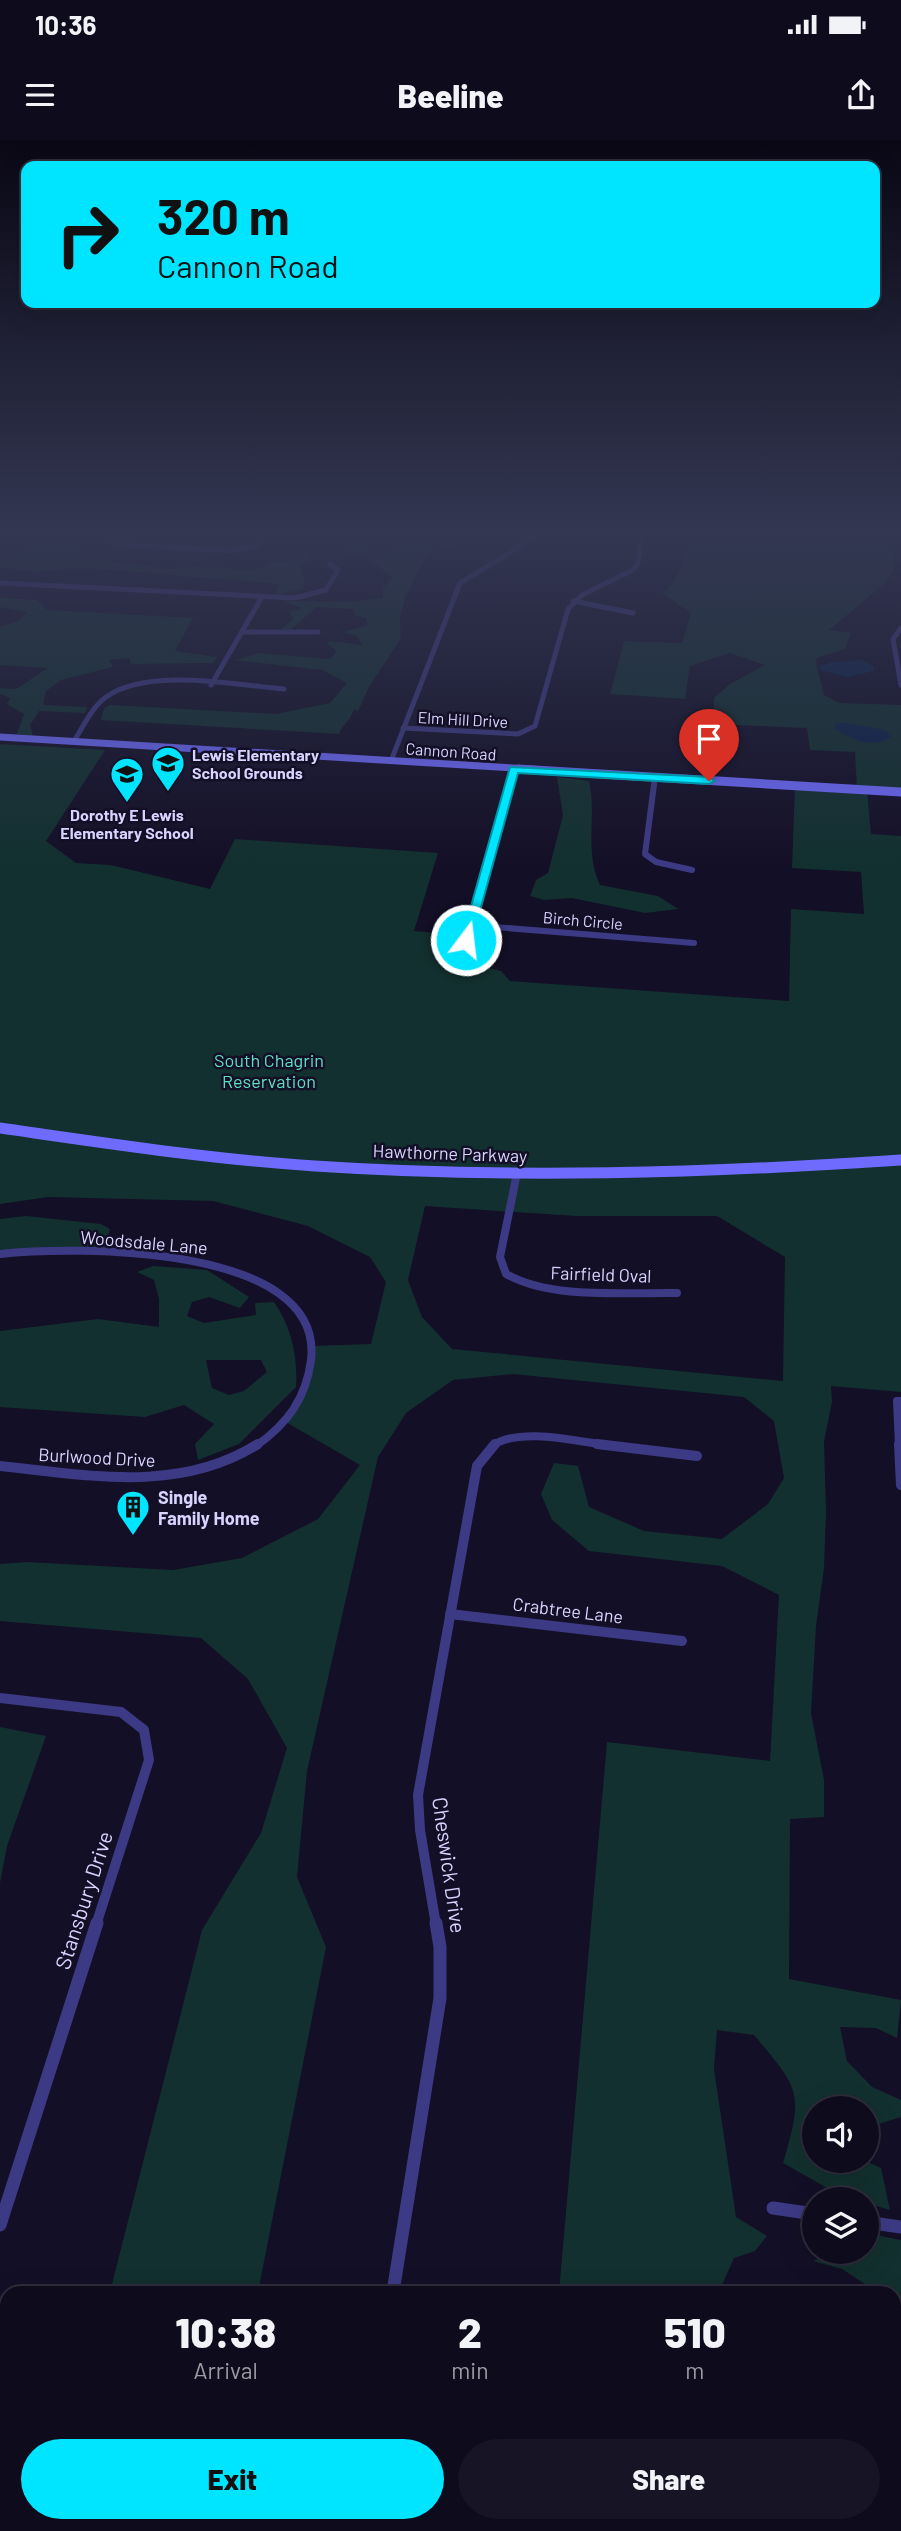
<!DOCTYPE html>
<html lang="en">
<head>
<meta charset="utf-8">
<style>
	:root { --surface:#0e0b1c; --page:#171425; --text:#f1f3f6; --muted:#9b9ba3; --line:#2e2b3b; --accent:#00e5ff }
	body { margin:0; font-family:Barlow,sans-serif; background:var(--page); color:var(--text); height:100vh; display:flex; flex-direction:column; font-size:26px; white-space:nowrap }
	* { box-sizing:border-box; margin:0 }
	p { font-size:23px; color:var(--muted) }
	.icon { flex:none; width:38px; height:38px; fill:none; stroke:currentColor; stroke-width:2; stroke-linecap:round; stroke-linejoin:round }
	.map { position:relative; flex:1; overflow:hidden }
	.drawer { position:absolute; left:0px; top:2146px; width:901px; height:247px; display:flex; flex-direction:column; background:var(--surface); border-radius:21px 21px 0 0; box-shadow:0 7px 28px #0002,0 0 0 2px var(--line) }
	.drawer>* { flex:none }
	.top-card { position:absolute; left:21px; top:21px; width:859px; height:147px; border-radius:14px; box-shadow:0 7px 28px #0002,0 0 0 2px var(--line); background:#00e5ff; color:#111; overflow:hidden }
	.tools { position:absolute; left:802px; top:1956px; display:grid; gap:14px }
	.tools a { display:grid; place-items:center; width:77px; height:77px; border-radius:50%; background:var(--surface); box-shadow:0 7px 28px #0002,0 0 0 2px var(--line); font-size:35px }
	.pin { position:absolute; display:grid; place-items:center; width:60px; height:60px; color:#fff; margin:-72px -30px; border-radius:50% 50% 50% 0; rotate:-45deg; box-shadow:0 0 7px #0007 }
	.pin .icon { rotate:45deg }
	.me { position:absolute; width:77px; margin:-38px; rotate:15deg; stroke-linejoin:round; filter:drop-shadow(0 0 5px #0008) }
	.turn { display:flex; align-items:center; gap:24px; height:147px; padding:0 21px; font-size:32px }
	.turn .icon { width:91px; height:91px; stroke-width:2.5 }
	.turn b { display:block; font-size:49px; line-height:60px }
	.eta { display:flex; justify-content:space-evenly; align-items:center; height:119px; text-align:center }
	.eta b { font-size:42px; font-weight:800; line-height:49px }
	.action { display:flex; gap:14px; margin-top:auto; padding:14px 21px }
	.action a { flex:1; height:80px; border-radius:42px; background:var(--accent); color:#111; font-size:28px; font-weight:800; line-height:80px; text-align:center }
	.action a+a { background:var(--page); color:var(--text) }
	.status { display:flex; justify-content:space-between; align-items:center; height:49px; padding:0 35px; background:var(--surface); direction:ltr }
	.status svg { height:19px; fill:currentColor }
	header { display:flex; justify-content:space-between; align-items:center; height:91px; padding:0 21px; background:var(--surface); font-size:32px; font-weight:800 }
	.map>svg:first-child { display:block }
</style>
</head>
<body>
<div class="status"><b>10:36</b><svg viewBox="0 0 49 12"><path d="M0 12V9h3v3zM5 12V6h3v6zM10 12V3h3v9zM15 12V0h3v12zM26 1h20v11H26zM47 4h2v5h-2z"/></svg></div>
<header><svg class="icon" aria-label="menu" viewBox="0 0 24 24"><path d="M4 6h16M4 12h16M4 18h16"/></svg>Beeline<svg class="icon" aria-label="share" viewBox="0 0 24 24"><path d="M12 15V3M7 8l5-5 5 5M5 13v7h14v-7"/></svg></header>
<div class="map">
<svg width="901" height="2391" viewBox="0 0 901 2391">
	<rect width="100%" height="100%" fill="#130f26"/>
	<g fill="#12302f" fill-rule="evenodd">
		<path d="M 17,395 L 65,395 L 92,419 L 171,429 L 197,426 L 249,430 L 263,428 L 274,421 L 292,422 L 307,395 L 364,397 L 371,408 C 363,416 352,418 342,412 L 345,406 C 331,401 320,400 307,407 L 310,420 L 299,426 L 305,439 L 303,449 L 275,455 L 279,444 L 102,429 L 69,428 L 36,432 L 0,427 L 0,420 L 14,418 L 22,410 L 24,401 Z"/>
		<path d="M 381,395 L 506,395 L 428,413 L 406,455 L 400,476 L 401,498 L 369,547 L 358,571 L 354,569 C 350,582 343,583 339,594 L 101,580 L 104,568 L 110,565 L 276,574 L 330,563 L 347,543 L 322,530 L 235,520 L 259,513 L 330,519 L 337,511 L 327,504 L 330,501 L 362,505 L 357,496 L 343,492 L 368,485 L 366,478 L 355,476 L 354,469 L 317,467 L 289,491 L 281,489 L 293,479 L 290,472 L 302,468 L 283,461 L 349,462 L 383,458 L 383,449 L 392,437 L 370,420 L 394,404 L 376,398 Z"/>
		<path d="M 687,395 L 901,395 L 901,400 L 894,400 L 894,429 L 885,443 L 829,490 L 851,493 L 845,509 L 817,518 L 816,523 L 824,555 L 839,563 L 901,565 L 901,651 L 867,650 L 871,694 L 901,696 L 901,1252 L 831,1246 L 832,1262 L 824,1301 L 826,1372 L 824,1428 L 816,1486 L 811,1573 L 824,1640 L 824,1677 L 790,1679 L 789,1839 L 901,1860 L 897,1898 L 876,1888 L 840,1887 L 847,1921 L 872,1947 L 901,1960 L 901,1977 L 866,1988 L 866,1969 L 814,1969 L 814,2021 L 866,2021 L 881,2028 L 890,2070 L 866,2063 L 866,2060 L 836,2053 L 783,2023 C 804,1952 800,1950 754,1895 L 717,1890 L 714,1929 L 736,2077 L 767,2096 L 755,2111 L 734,2118 L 719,2152 L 559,2152 L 607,1602 L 770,1621 L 779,1455 L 722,1426 L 589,1411 L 552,1380 L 541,1354 L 554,1323 L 578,1326 L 589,1367 L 644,1391 L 722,1399 L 768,1364 L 784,1338 L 774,1281 L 744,1257 L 513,1234 L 453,1240 L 406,1273 L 378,1317 L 307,1631 L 297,1737 L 326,1807 L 258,2152 L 110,2152 L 202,1790 L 261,1693 L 287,1608 L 248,1539 L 201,1498 L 0,1481 L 0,1424 L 27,1422 L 173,1430 L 242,1418 L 318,1379 L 360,1325 L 284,1281 L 297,1267 L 312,1206 L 371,1204 L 386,1142 L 370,1117 L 308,1086 L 213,1061 L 48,1057 L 0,1064 L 0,604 L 105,610 L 46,701 L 76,723 L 111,725 L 210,749 L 235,699 L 438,713 L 414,791 L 474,796 L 478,825 L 501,831 L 510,841 L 789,861 L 791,769 L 864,774 L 861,732 L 792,728 L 795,646 L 857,650 L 855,612 L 810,610 L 807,588 L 713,584 L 714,558 L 730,544 L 765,525 L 730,513 L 690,526 L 685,559 L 610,554 L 624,501 L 682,503 L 691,473 L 662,453 C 682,436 684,420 687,395 ZM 425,1066 L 576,1076 L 717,1076 L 785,1117 L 783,1241 L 452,1209 L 422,1177 L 408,1140 Z"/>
		<path d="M 0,458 L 37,460 L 47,470 L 193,478 L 175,511 L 217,517 L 213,523 L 131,524 L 129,518 L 109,520 L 113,527 L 61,540 L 46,551 L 43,565 L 87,567 L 85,573 L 39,571 L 30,585 L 33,596 L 17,594 L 24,574 L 7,564 L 10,558 L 0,554 L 0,548 L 16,549 L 48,528 L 0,525 L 0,487 L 19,481 L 27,472 L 0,467 Z"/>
		<path d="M 557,637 L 589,641 C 597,678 584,709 600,745 L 658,756 L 678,769 L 645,773 L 572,758 L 544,760 L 530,756 L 536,740 L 548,733 L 563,675 Z"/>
		<path d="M 26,1076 L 101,1084 L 110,1089 L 104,1110 L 0,1110 L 0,1079 Z"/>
		<path d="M 153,1126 L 207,1130 L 249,1157 L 240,1168 L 209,1157 L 192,1162 L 187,1176 L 204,1183 L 256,1175 L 255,1163 L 274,1162 C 291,1186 298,1216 296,1247 L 239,1304 L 198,1320 L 195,1304 L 214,1284 L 184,1265 L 145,1277 L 0,1267 L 0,1191 L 98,1179 L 159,1187 L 159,1159 L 154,1140 L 137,1132 ZM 261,1220 L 267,1232 L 244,1251 L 229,1255 L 212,1248 L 206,1220 Z"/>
		<path d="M 0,1587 L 46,1596 L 7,1706 L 0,1743 Z"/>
		<path d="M 876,2095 L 901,2100 L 901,2263 L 894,2263 L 894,2152 L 877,2152 L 842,2129 L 813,2121 L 835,2112 L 866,2112 L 866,2099 Z"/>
		<path d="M 7,2276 L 7,2385 L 114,2385 L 116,2391 L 0,2391 L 0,2283 Z"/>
		<path d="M 532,2385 L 799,2385 L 799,2391 L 531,2391 Z"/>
	</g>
	<g fill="#0c2248">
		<path d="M 863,520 L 874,527 L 874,531 L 848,537 L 820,530 L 819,526 L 833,522 Z"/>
		<path d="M 845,583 L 885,590 L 891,597 C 874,609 849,600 835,588 L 835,584 Z"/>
	</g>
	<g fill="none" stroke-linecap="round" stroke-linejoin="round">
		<g stroke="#3d3a85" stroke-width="5">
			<path d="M 103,395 L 115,404 L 232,411 L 256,406 L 263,395"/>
			<path d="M 0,443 L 295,458 L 326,450 L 338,430 L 330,424"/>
			<path d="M 573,461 L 633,473"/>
			<path d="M 901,488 L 893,499 L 901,545"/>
			<path d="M 243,492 L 318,492"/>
			<path d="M 211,545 L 262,457"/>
			<path d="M 403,588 L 518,594 L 535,586 L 568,469 L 582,455 L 633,430 L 638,423 L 642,395"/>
			<path d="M 74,601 C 83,587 92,567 106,557 C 149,527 235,545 284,549"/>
			<path d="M 391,621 L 460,443 L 516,409 L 532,395"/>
		</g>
		<g stroke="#3d3a85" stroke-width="6">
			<path d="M 655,637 L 645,714 L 656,722 L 692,730"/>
			<path d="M 469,785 L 694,803"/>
			<path d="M 466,800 L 513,629"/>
		</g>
		<g stroke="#3d3a85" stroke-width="8">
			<path d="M 517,1033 L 500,1117 L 506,1134 C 552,1160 624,1152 677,1153"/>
			<path d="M 0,1114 C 71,1106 325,1103 311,1220 C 306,1259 287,1284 256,1306"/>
			<path d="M 492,1306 C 520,1286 579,1302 612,1306"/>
			<path d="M 899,1306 L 897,1261 L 901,1261"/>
		</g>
		<g stroke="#3d3a85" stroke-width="10">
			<path d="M 597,1304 L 697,1316"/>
			<path d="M 899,1304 L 901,1345"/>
			<path d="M 0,1326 C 88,1335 179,1354 258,1304"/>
			<path d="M 450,1474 L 682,1501"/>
			<path d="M 0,1558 L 121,1572 L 144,1590 L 149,1620 L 96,1785"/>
			<path d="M 436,1785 L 420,1690 L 418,1655 L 477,1326 L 495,1304"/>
		</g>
		<g stroke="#3d3a85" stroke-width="13">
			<path d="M 773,2068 L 814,2074"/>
			<path d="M 866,2082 L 901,2087"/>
			<path d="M 0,2085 L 97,1783"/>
			<path d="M 393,2152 L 440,1858 L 440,1807 L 436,1783"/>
			<path d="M 0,2190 L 7,2190"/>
			<path d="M 356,2391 L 357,2385"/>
		</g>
		<path stroke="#6f6bff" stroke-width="7" d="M 0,597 L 547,630"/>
		<path stroke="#6f6bff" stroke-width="9" d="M 518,629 L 901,652"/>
		<path stroke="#6f6bff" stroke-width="11" d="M 0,988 C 105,1003 209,1019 315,1026 C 510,1039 706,1033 901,1020"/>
	</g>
	<linearGradient id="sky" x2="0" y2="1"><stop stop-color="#0a0815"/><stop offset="0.54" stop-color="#333752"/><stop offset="1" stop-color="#333752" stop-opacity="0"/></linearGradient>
	<rect width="901" height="729" fill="url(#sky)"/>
	<path fill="#00e5ff" stroke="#0095a6" stroke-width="2" d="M 510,627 L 709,637 L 715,641 L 709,644 L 518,633 L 472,800 L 461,802 Z"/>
	<defs>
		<symbol id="school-pin" viewBox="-11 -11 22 30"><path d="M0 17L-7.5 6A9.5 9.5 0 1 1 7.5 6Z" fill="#00e5ff" stroke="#130f26"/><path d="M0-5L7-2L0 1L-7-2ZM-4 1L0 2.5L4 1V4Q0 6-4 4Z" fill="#111"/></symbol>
		<symbol id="building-pin" viewBox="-11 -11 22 30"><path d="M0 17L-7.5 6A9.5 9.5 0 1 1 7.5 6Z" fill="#00e5ff" stroke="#130f26"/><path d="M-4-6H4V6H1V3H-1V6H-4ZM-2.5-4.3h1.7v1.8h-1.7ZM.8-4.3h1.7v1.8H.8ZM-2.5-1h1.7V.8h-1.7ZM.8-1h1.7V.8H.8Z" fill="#111"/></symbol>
	</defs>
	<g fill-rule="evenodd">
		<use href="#school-pin" x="149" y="604" width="38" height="52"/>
		<use href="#school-pin" x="108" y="615" width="38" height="52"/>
		<use href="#building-pin" x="114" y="1348" width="38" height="52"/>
	</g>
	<g text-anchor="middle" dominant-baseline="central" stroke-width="5" stroke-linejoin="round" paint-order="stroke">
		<g font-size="16" fill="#d9d4ff" stroke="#130f26">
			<text transform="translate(463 579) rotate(3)">Elm Hill Drive</text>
			<text transform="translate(451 611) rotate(4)">Cannon Road</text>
			<text transform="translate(583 780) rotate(5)">Birch Circle</text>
		</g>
		<g font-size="16" font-weight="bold" fill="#d9d4ff" stroke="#130f26" text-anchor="start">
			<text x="192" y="614">Lewis Elementary<tspan x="192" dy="18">School Grounds</tspan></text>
			<text x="127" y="674" text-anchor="middle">Dorothy E Lewis<tspan x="127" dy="18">Elementary School</tspan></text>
		</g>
		<g font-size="18" fill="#5fe0c0" stroke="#130f26">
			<text x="269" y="920">South Chagrin<tspan x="269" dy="21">Reservation</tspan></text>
		</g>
		<g font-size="18" fill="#d9d4ff" stroke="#130f26">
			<text transform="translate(450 1013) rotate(2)">Hawthorne Parkway</text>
			<text transform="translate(144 1102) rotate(5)">Woodsdale Lane</text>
			<text transform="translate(601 1134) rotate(2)">Fairfield Oval</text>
			<text transform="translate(97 1317) rotate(3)">Burlwood Drive</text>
			<text transform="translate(568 1470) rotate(7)">Crabtree Lane</text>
		</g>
		<g font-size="18" font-weight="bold" fill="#d9d4ff" stroke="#130f26" text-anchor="start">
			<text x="158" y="1357">Single<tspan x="158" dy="21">Family Home</tspan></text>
		</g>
		<g font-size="21" fill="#d9d4ff" stroke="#130f26">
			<text transform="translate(450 1725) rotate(82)">Cheswick Drive</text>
			<text transform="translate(83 1760) rotate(-72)">Stansbury Drive</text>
		</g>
	</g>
</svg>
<div class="tools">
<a><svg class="icon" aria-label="sound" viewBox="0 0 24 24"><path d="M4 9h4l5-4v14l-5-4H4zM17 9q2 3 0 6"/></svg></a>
<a><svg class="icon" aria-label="layers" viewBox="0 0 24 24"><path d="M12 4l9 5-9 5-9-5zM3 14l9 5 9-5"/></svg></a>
</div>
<div class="pin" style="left:709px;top:641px;background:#d93025"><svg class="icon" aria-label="arrive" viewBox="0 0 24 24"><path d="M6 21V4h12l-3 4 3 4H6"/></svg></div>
<svg class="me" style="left:466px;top:800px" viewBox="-20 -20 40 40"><circle r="17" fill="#00e5ff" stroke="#fff" stroke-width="3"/><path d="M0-11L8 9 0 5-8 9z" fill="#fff"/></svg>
<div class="top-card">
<div class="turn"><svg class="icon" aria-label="right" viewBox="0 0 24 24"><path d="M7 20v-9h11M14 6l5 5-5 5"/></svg><div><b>320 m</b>Cannon Road</div></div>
</div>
<section class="drawer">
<div class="eta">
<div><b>10:38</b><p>Arrival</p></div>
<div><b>2</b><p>min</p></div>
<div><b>510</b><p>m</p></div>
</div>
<div class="action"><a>Exit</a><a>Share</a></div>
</section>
</div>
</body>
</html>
